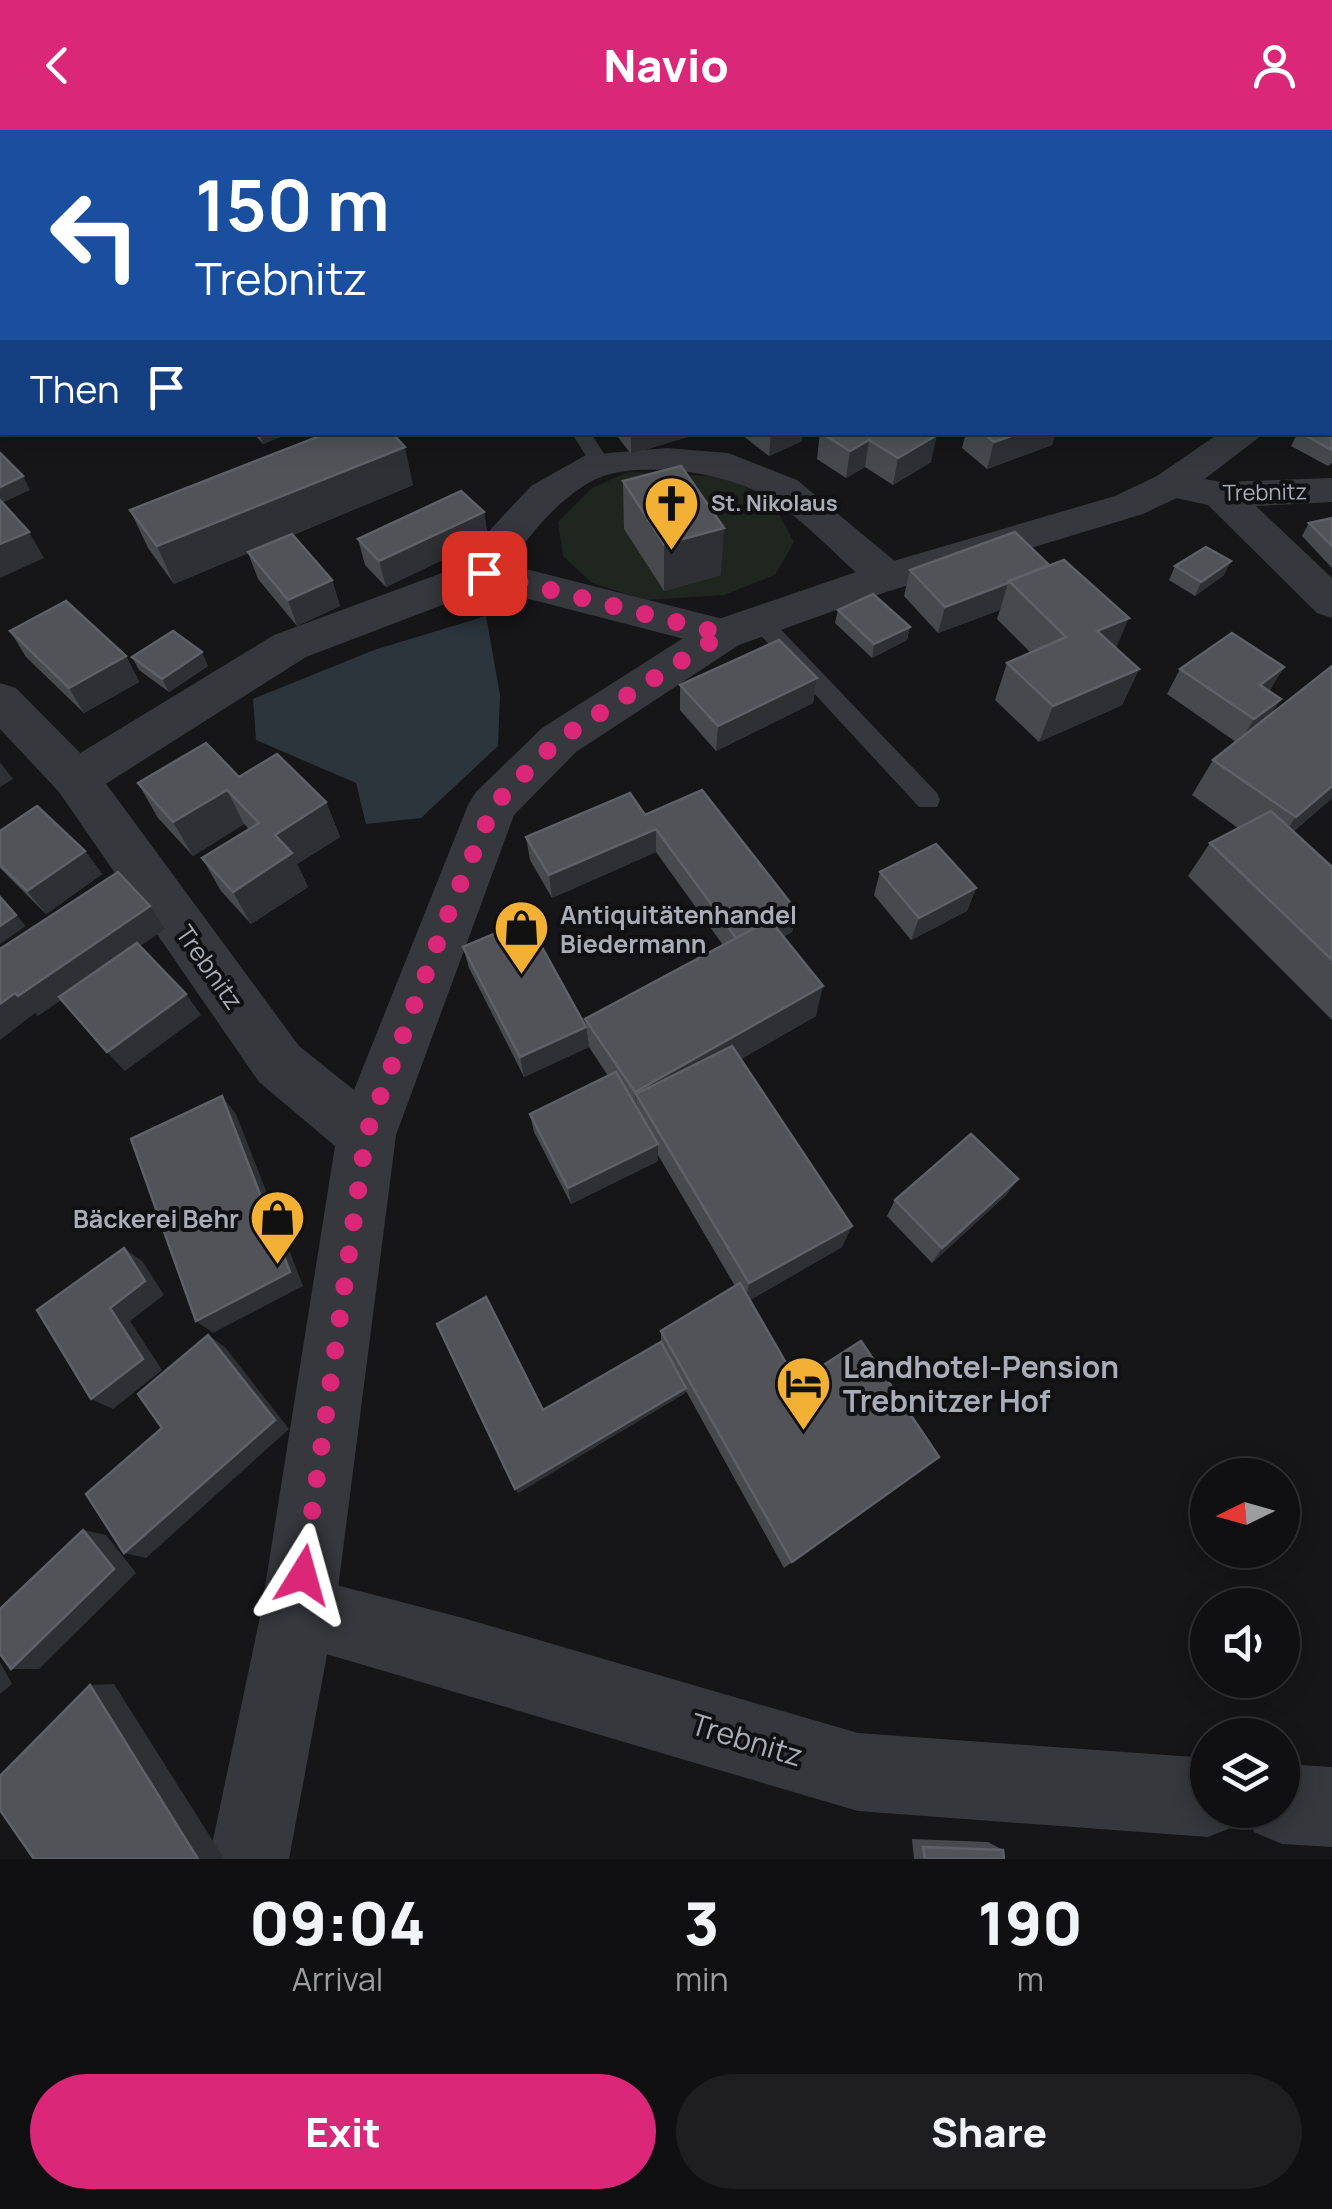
<!DOCTYPE html>
<html lang="en">
<head>
<meta charset="utf-8">
<style>
	:root { --surface:#101012; --page:#1e1e20; --text:#f1f3f6; --muted:#9c9d9f; --line:#303032; --accent:#db2777 }
	body { margin:0; font-family:Manrope,sans-serif; background:var(--page); color:var(--text); height:100vh; display:flex; flex-direction:column; font-size:38px; white-space:nowrap }
	* { box-sizing:border-box; margin:0 }
	p { font-size:32px; color:var(--muted) }
	.icon { flex:none; width:55px; height:55px; fill:none; stroke:currentColor; stroke-width:2; stroke-linecap:round; stroke-linejoin:round }
	.map { position:relative; height:1729px; overflow:hidden }
	.details { display:flex; flex-direction:column; background:var(--surface); flex:1 }
	.details>* { flex:none }
	.hud { position:absolute; left:0px; top:0px; width:1332px; height:305px; box-shadow:0 5px 25px #0003,0 0 0 2px var(--line); background:#1a4fa0; color:#fff; overflow:hidden }
	.needle { width:65px; rotate:265deg }
	.fabs { position:absolute; left:1190px; top:1328px; display:grid; gap:20px }
	.fabs a { display:grid; place-items:center; width:110px; height:110px; border-radius:50%; background:var(--surface); box-shadow:0 5px 25px #0003,0 0 0 2px var(--line); font-size:50px }
	.pin { position:absolute; display:grid; place-items:center; width:85px; height:85px; color:#fff; margin:-42px; border-radius:20px; box-shadow:0 5px 15px #0006 }
	.me { position:absolute; width:110px; margin:-55px; rotate:8deg; stroke-linejoin:round; filter:drop-shadow(0 0 8px #0008) }
	.turn { display:flex; align-items:center; gap:35px; height:210px; padding:0 30px; font-size:45px }
	.turn .icon { width:130px; height:130px; stroke-width:2.5 }
	.turn b { display:block; font-size:70px; line-height:85px }
	.then { display:flex; align-items:center; height:95px; padding:0 30px; background:#0003; gap:20px; font-size:38px }
	.eta { display:flex; justify-content:space-evenly; align-items:center; height:170px; text-align:center }
	.eta b { font-size:60px; font-weight:800; line-height:70px }
	.button { display:flex; gap:20px; margin-top:auto; padding:20px 30px }
	.button a { flex:1; height:115px; border-radius:60px; background:var(--accent); color:#fff; font-size:40px; font-weight:800; line-height:115px; text-align:center }
	.button a+a { background:var(--page); color:var(--text) }
	header { display:flex; justify-content:space-between; align-items:center; height:130px; padding:0 30px; background:var(--accent); color:#fff; font-size:45px; font-weight:800 }
	.map>svg:first-child { display:block }
</style>
</head>
<body>
<header><svg class="icon" aria-label="back" viewBox="0 0 24 24"><path d="M15 5l-7 7 7 7"/></svg>Navio<svg class="icon" aria-label="person" viewBox="0 0 24 24"><circle cx="12" cy="8" r="4"/><path d="M4 21q1-7 8-7t8 7"/></svg></header>
<div class="map">
<svg width="1332" height="1729" viewBox="0 0 1332 1729">
	<rect width="100%" height="100%" fill="#161618"/>
	<path fill="#1e261f" d="M 628,342 L 729,347 L 774,375 L 794,412 L 775,445 L 724,465 L 646,470 L 592,453 L 563,426 L 558,392 L 592,358 Z"/>
	<path fill="#2c353c" d="M 486,486 L 500,565 L 498,616 L 421,688 L 366,694 L 356,653 L 256,610 L 253,569 L 374,520 Z"/>
	<g fill="none" stroke-linecap="round" stroke-linejoin="round">
		<g fill="#37383d" fill-rule="evenodd">
			<path d="M 571,302 L 590,302 L 610,333 L 607,337 L 593,337 Z"/>
			<path d="M 760,484 L 768,486 L 937,663 L 940,670 L 937,677 L 919,677 L 752,496 L 749,491 Z"/>
		</g>
		<g fill="#37383d" fill-rule="evenodd">
			<path d="M 667,318 L 728,323 L 797,350 L 902,437 L 908,447 L 902,457 L 887,461 L 872,457 C 842,431 800,386 767,367 C 727,343 656,333 610,344 C 571,354 530,402 510,435 L 739,493 L 745,504 L 739,515 L 723,519 L 487,458 L 306,527 L 93,662 L 76,667 L 59,662 L 52,649 L 59,636 L 274,505 L 469,433 L 491,399 L 531,356 L 586,325 Z"/>
			<path d="M 1171,343 L 1221,352 L 1332,348 L 1332,372 L 1256,376 L 1332,448 L 1332,488 L 1317,483 L 1208,375 L 1157,364 L 1151,355 L 1157,346 Z"/>
			<path d="M 298,1445 L 463,1488 L 858,1603 L 1208,1628 L 1208,1680 L 1243,1680 L 1236,1696 L 1208,1707 L 858,1681 L 272,1508 L 261,1482 L 272,1456 Z"/>
			<path d="M 1282,1634 L 1332,1637 L 1332,1717 L 1282,1714 L 1254,1702 L 1245,1680 L 1282,1680 Z"/>
		</g>
		<g fill="#37383d" fill-rule="evenodd">
			<path d="M 1332,233 L 1332,255 L 1330,256 L 1330,234 Z"/>
			<path d="M 1221,302 L 1266,302 L 1185,364 L 1143,384 L 886,462 L 739,515 L 576,622 L 514,685 L 396,1005 L 335,1482 L 289,1729 L 209,1729 L 261,1482 L 335,1016 L 259,952 L 59,662 L 0,599 L 0,553 L 16,558 L 93,636 L 299,916 L 354,960 L 468,675 L 476,662 L 542,598 L 707,493 L 856,442 L 1115,366 L 1157,346 Z"/>
		</g>
	</g>
	<g fill="#47494d">
		<path d="M 1023,0 L 1129,0 L 1136,2 L 1022,2 Z"/>
		<path d="M 1330,108 L 1332,109 L 1332,166 L 1330,165 Z"/>
		<path d="M 1332,289 L 1332,333 L 1328,336 L 1291,316 L 1298,302 Z"/>
		<path d="M 252,302 L 292,302 L 263,314 Z"/>
		<path d="M 614,302 L 697,302 L 697,304 L 631,324 Z"/>
		<path d="M 738,302 L 802,302 L 802,311 L 769,326 Z"/>
		<path d="M 820,302 L 933,302 L 931,332 L 893,355 L 865,337 L 846,348 L 817,329 Z"/>
		<path d="M 966,302 L 1056,302 L 1052,315 L 987,339 L 962,318 Z"/>
		<path d="M 623,351 L 721,445 L 664,461 L 624,399 Z"/>
		<path d="M 413,355 L 293,405 L 332,450 L 340,476 L 297,496 L 258,449 L 248,423 L 174,454 L 148,418 L 130,380 Z"/>
		<path d="M 484,382 L 488,408 L 386,457 L 365,435 L 358,409 Z"/>
		<path d="M 1332,388 L 1332,438 L 1302,406 L 1309,393 Z"/>
		<path d="M 1015,402 L 1116,518 L 1139,539 L 1122,575 L 1039,612 L 995,570 L 1007,533 L 1031,523 L 997,489 L 1000,480 L 938,503 L 904,466 L 910,440 Z"/>
		<path d="M 1175,436 L 1224,445 L 1195,466 L 1169,450 Z"/>
		<path d="M 838,480 L 910,497 L 907,510 L 872,528 L 835,493 Z"/>
		<path d="M 10,501 L 126,526 L 139,552 L 84,583 L 26,527 Z"/>
		<path d="M 132,527 L 208,536 L 169,562 L 139,540 Z"/>
		<path d="M 1332,536 L 1332,668 L 1293,702 L 1332,737 L 1332,890 L 1188,746 L 1210,713 L 1238,698 L 1192,665 L 1213,630 L 1236,612 L 1167,564 L 1180,539 L 1284,537 L 1269,561 L 1272,583 Z"/>
		<path d="M 817,548 L 813,573 L 716,621 L 680,580 L 680,555 Z"/>
		<path d="M 239,647 L 326,672 L 340,707 L 297,734 L 308,757 L 251,794 L 221,761 L 202,728 L 249,699 L 244,694 L 193,726 L 158,688 L 138,653 Z"/>
		<path d="M 645,685 L 796,780 L 792,802 L 783,807 L 816,886 L 741,929 L 842,1117 L 750,1170 L 797,1252 L 939,1327 L 784,1438 L 686,1261 L 685,1263 L 518,1363 L 543,1280 L 661,1212 L 661,1201 L 735,1156 L 658,1025 L 658,1031 L 571,1074 L 534,1002 L 530,984 L 608,946 L 589,917 L 585,889 L 723,815 L 656,722 L 552,768 L 530,730 L 526,707 Z"/>
		<path d="M 0,701 L 85,721 L 102,744 L 46,784 L 0,738 Z"/>
		<path d="M 880,742 L 976,758 L 967,781 L 911,810 L 874,765 Z"/>
		<path d="M 463,817 L 586,897 L 589,917 L 524,947 L 469,838 Z"/>
		<path d="M 1018,1049 L 1006,1065 L 932,1133 L 887,1086 L 895,1070 Z"/>
		<path d="M 912,1709 L 988,1712 L 1003,1720 L 1004,1729 L 914,1729 Z"/>
	</g>
	<g fill="#2f3033">
		<path d="M 259,302 L 292,302 L 263,314 Z"/>
		<path d="M 631,302 L 697,302 L 697,304 L 631,324 Z"/>
		<path d="M 771,302 L 802,302 L 802,311 L 769,326 Z"/>
		<path d="M 1022,302 L 1056,302 L 1052,315 L 987,339 L 994,312 Z"/>
		<path d="M 937,305 L 931,332 L 893,355 L 898,328 Z"/>
		<path d="M 869,310 L 865,337 L 846,348 L 850,321 Z"/>
		<path d="M 405,317 L 413,355 L 174,454 L 157,416 Z"/>
		<path d="M 23,346 L 30,360 L 2,373 L 0,369 L 0,357 Z"/>
		<path d="M 484,382 L 488,408 L 386,457 L 379,431 Z"/>
		<path d="M 724,398 L 721,445 L 664,461 L 664,414 Z"/>
		<path d="M 29,402 L 44,428 L 0,448 L 0,414 Z"/>
		<path d="M 1231,431 L 1224,445 L 1195,466 L 1201,452 Z"/>
		<path d="M 332,450 L 340,476 L 297,496 L 288,470 Z"/>
		<path d="M 1008,453 L 1000,480 L 938,503 L 945,477 Z"/>
		<path d="M 1129,488 L 1113,525 L 1097,501 Z"/>
		<path d="M 910,497 L 907,510 L 872,528 L 874,514 Z"/>
		<path d="M 202,522 L 208,536 L 169,562 L 162,549 Z"/>
		<path d="M 126,526 L 139,552 L 84,583 L 69,558 Z"/>
		<path d="M 1284,537 L 1268,562 L 1260,555 Z"/>
		<path d="M 1139,539 L 1122,575 L 1039,612 L 1053,576 Z"/>
		<path d="M 817,548 L 813,573 L 716,621 L 718,596 Z"/>
		<path d="M 1281,569 L 1265,594 L 1239,614 L 1254,589 Z"/>
		<path d="M 0,632 L 13,649 L 0,657 Z"/>
		<path d="M 1332,656 L 1332,668 L 1271,721 L 1296,687 Z"/>
		<path d="M 227,660 L 244,694 L 193,726 L 173,692 Z"/>
		<path d="M 326,672 L 340,707 L 297,734 L 308,757 L 251,794 L 233,762 L 275,705 Z"/>
		<path d="M 656,699 L 656,722 L 552,768 L 549,745 Z"/>
		<path d="M 85,721 L 102,744 L 46,784 L 27,761 Z"/>
		<path d="M 976,758 L 967,781 L 911,810 L 919,788 Z"/>
		<path d="M 150,776 L 165,799 L 38,886 L 35,883 L 0,910 L 0,874 Z"/>
		<path d="M 796,780 L 792,802 L 735,831 L 737,809 Z"/>
		<path d="M 16,785 L 26,796 L 0,814 L 0,796 Z"/>
		<path d="M 823,856 L 816,886 L 647,983 L 636,964 L 637,989 L 635,962 Z"/>
		<path d="M 186,864 L 201,885 L 125,941 L 107,922 Z"/>
		<path d="M 586,897 L 589,917 L 524,947 L 520,927 Z"/>
		<path d="M 222,966 L 236,984 L 303,1156 L 213,1203 L 196,1191 Z"/>
		<path d="M 658,1014 L 658,1031 L 571,1074 L 568,1058 Z"/>
		<path d="M 1018,1049 L 1006,1065 L 932,1133 L 942,1118 Z"/>
		<path d="M 852,1096 L 842,1117 L 745,1173 L 749,1153 Z"/>
		<path d="M 124,1118 L 143,1132 L 164,1165 L 130,1191 L 162,1240 L 113,1279 L 91,1269 Z"/>
		<path d="M 208,1205 L 225,1217 L 289,1299 L 146,1428 L 124,1423 Z"/>
		<path d="M 686,1258 L 685,1263 L 518,1363 L 515,1359 Z"/>
		<path d="M 83,1400 L 106,1405 L 136,1443 L 39,1539 L 11,1539 Z"/>
		<path d="M 0,1532 L 12,1554 L 0,1564 Z"/>
		<path d="M 114,1554 L 223,1727 L 221,1729 L 198,1729 L 90,1555 Z"/>
	</g>
	<g fill="#525359" stroke="#5f6168" stroke-width="2.5">
		<path d="M 1056,0 L 1129,0 L 1136,2 L 1062,2 Z"/>
		<path d="M 0,2 L 2,6 L 2,126 L 0,121 Z"/>
		<path d="M 1330,108 L 1332,109 L 1332,128 L 1330,127 Z"/>
		<path d="M 1330,288 L 1332,289 L 1332,320 L 1299,302 L 1330,302 Z"/>
		<path d="M 330,302 L 391,302 L 405,317 L 157,416 L 130,380 Z"/>
		<path d="M 820,302 L 933,302 L 937,305 L 898,328 L 869,310 L 850,321 Z"/>
		<path d="M 982,302 L 1022,302 L 994,312 Z"/>
		<path d="M 0,323 L 23,346 L 0,357 Z"/>
		<path d="M 681,336 L 724,398 L 664,414 L 623,351 Z"/>
		<path d="M 461,361 L 484,382 L 379,431 L 358,409 Z"/>
		<path d="M 0,370 L 29,402 L 0,414 Z"/>
		<path d="M 1332,388 L 1332,416 L 1309,393 Z"/>
		<path d="M 1015,402 L 1049,435 L 1009,451 L 1008,453 L 945,477 L 910,440 Z"/>
		<path d="M 292,404 L 332,450 L 288,470 L 248,422 Z"/>
		<path d="M 1206,417 L 1231,431 L 1201,452 L 1175,436 Z"/>
		<path d="M 1064,430 L 1129,488 L 1097,501 L 1139,539 L 1053,576 L 1007,533 L 1066,507 L 1009,451 Z"/>
		<path d="M 873,464 L 910,497 L 874,514 L 838,480 Z"/>
		<path d="M 66,471 L 126,526 L 69,558 L 10,501 Z"/>
		<path d="M 173,501 L 202,522 L 162,549 L 132,527 Z"/>
		<path d="M 1232,503 L 1284,537 L 1260,555 L 1281,569 L 1254,589 L 1180,539 Z"/>
		<path d="M 779,510 L 817,548 L 718,596 L 680,555 Z"/>
		<path d="M 1332,536 L 1332,656 L 1296,687 L 1213,630 Z"/>
		<path d="M 206,613 L 239,647 L 277,624 L 326,672 L 275,705 L 292,723 L 233,762 L 202,728 L 259,693 L 227,660 L 173,692 L 138,653 Z"/>
		<path d="M 702,660 L 796,780 L 771,792 L 770,790 L 736,808 L 656,699 L 549,745 L 526,707 L 630,663 L 645,685 Z"/>
		<path d="M 37,676 L 85,721 L 27,761 L 0,735 L 0,701 Z"/>
		<path d="M 1271,681 L 1332,737 L 1332,830 L 1210,713 Z"/>
		<path d="M 936,714 L 976,758 L 919,788 L 880,742 Z"/>
		<path d="M 118,742 L 150,776 L 18,866 L 15,863 L 0,874 L 0,819 Z"/>
		<path d="M 0,767 L 16,785 L 0,796 Z"/>
		<path d="M 527,790 L 586,897 L 520,927 L 463,817 Z"/>
		<path d="M 770,790 L 823,856 L 635,962 L 585,889 Z"/>
		<path d="M 137,813 L 186,864 L 107,922 L 59,867 Z"/>
		<path d="M 732,916 L 852,1096 L 749,1153 L 636,964 Z"/>
		<path d="M 616,942 L 658,1014 L 568,1058 L 530,984 Z"/>
		<path d="M 222,966 L 290,1142 L 196,1191 L 131,1009 Z"/>
		<path d="M 971,1004 L 1018,1049 L 942,1118 L 895,1070 Z"/>
		<path d="M 124,1118 L 145,1151 L 110,1178 L 143,1229 L 91,1269 L 37,1180 Z"/>
		<path d="M 740,1153 L 797,1252 L 861,1211 L 939,1327 L 792,1432 L 661,1201 Z"/>
		<path d="M 486,1167 L 543,1280 L 661,1212 L 686,1258 L 515,1359 L 437,1194 Z"/>
		<path d="M 208,1205 L 275,1290 L 124,1423 L 86,1364 L 162,1298 L 138,1264 Z"/>
		<path d="M 83,1400 L 114,1439 L 11,1539 L 0,1524 L 0,1479 Z"/>
		<path d="M 90,1555 L 198,1729 L 34,1729 L 0,1680 L 0,1646 Z"/>
		<path d="M 923,1717 L 1003,1720 L 1004,1729 L 925,1729 Z"/>
	</g>
	<g fill="none" stroke-linecap="round" stroke-linejoin="round">
		<path stroke="#db2777" stroke-width="18" stroke-dasharray="0 32.4" d="M 303,1445 L 366,1005 L 453,771 L 494,675 L 558,610 L 723,504 L 484,443"/>
	</g>
	<defs>
		<symbol id="church-pin" viewBox="-11 -11 22 30"><path d="M0 17L-7.5 6A9.5 9.5 0 1 1 7.5 6Z" fill="#f2b134" stroke="#111113"/><path d="M-1.2-6h2.4v3.5h3.3v2.4h-3.3V6h-2.4V-.1h-3.3v-2.4h3.3Z" fill="#111"/></symbol>
		<symbol id="shop-pin" viewBox="-11 -11 22 30"><path d="M0 17L-7.5 6A9.5 9.5 0 1 1 7.5 6Z" fill="#f2b134" stroke="#111113"/><path d="M-5-2.5h2.3a2.7 3.5 0 0 1 5.4 0H5L5.5 6h-11ZM-1.5-2.5h3a1.5 2.3 0 0 0-3 0Z" fill="#111"/></symbol>
		<symbol id="hotel-pin" viewBox="-11 -11 22 30"><path d="M0 17L-7.5 6A9.5 9.5 0 1 1 7.5 6Z" fill="#f2b134" stroke="#111113"/><path d="M-6-4.5h1.5V1H6V5H4.5V3h-9V5H-6ZM-4 0a1.8 1.8 0 1 1 3.6 0ZM.5 0V-2.5h3Q6-2.5 6 0Z" fill="#111"/></symbol>
	</defs>
	<g fill-rule="evenodd">
		<use href="#church-pin" x="640" y="342" width="63" height="86"/>
		<use href="#shop-pin" x="490" y="766" width="63" height="86"/>
		<use href="#shop-pin" x="246" y="1056" width="63" height="86"/>
		<use href="#hotel-pin" x="772" y="1222" width="63" height="86"/>
	</g>
	<g text-anchor="middle" dominant-baseline="central" stroke-width="8" stroke-linejoin="round" paint-order="stroke">
		<g font-size="22" fill="#a8adb8" stroke="#111113">
			<text transform="translate(1265 362) rotate(-1)">Trebnitz</text>
		</g>
		<g font-size="22" font-weight="bold" fill="#a8adb8" stroke="#111113" text-anchor="start">
			<text x="711" y="373">St. Nikolaus</text>
		</g>
		<g font-size="25" font-weight="bold" fill="#a8adb8" stroke="#111113" text-anchor="start">
			<text x="560" y="784">Antiquitätenhandel<tspan x="560" dy="29">Biedermann</tspan></text>
			<text x="239" y="1088" text-anchor="end">Bäckerei Behr</text>
		</g>
		<g font-size="25" fill="#a8adb8" stroke="#111113">
			<text transform="translate(210 837) rotate(55)">Trebnitz</text>
		</g>
		<g font-size="30" font-weight="bold" fill="#a8adb8" stroke="#111113" text-anchor="start">
			<text x="843" y="1236">Landhotel-Pension<tspan x="843" dy="34">Trebnitzer Hof</tspan></text>
		</g>
		<g font-size="30" fill="#a8adb8" stroke="#111113">
			<text transform="translate(747 1609) rotate(17)">Trebnitz</text>
		</g>
	</g>
</svg>
<div class="fabs">
<a><svg class="needle" viewBox="-14 -14 28 28"><path d="M0-13l5 13h-10z" fill="#e53935"/><path d="M0 13l5-13h-10z" fill="#9c9d9f"/></svg></a>
<a><svg class="icon" aria-label="sound" viewBox="0 0 24 24"><path d="M4 9h4l5-4v14l-5-4H4zM17 9q2 3 0 6"/></svg></a>
<a><svg class="icon" aria-label="layers" viewBox="0 0 24 24"><path d="M12 4l9 5-9 5-9-5zM3 14l9 5 9-5"/></svg></a>
</div>
<div class="pin" style="left:484px;top:443px;background:#d93025"><svg class="icon" aria-label="arrive" viewBox="0 0 24 24"><path d="M6 21V4h12l-3 4 3 4H6"/></svg></div>
<svg class="me" style="left:303px;top:1445px" viewBox="-20 -20 40 40"><path d="M0-17L14 15 0 8-14 15z" fill="#db2777" stroke="#fff" stroke-width="4"/></svg>
<div class="hud">
<div class="turn"><svg class="icon" aria-label="left" viewBox="0 0 24 24"><path d="M17 20v-9H6M10 6l-5 5 5 5"/></svg><div><b>150 m</b>Trebnitz</div></div>
<div class="then">Then<svg class="icon" aria-label="arrive" viewBox="0 0 24 24"><path d="M6 21V4h12l-3 4 3 4H6"/></svg></div>
</div>
</div>
<section class="details">
<div class="eta">
<div><b>09:04</b><p>Arrival</p></div>
<div><b>3</b><p>min</p></div>
<div><b>190</b><p>m</p></div>
</div>
<div class="button"><a>Exit</a><a>Share</a></div>
</section>
</body>
</html>
